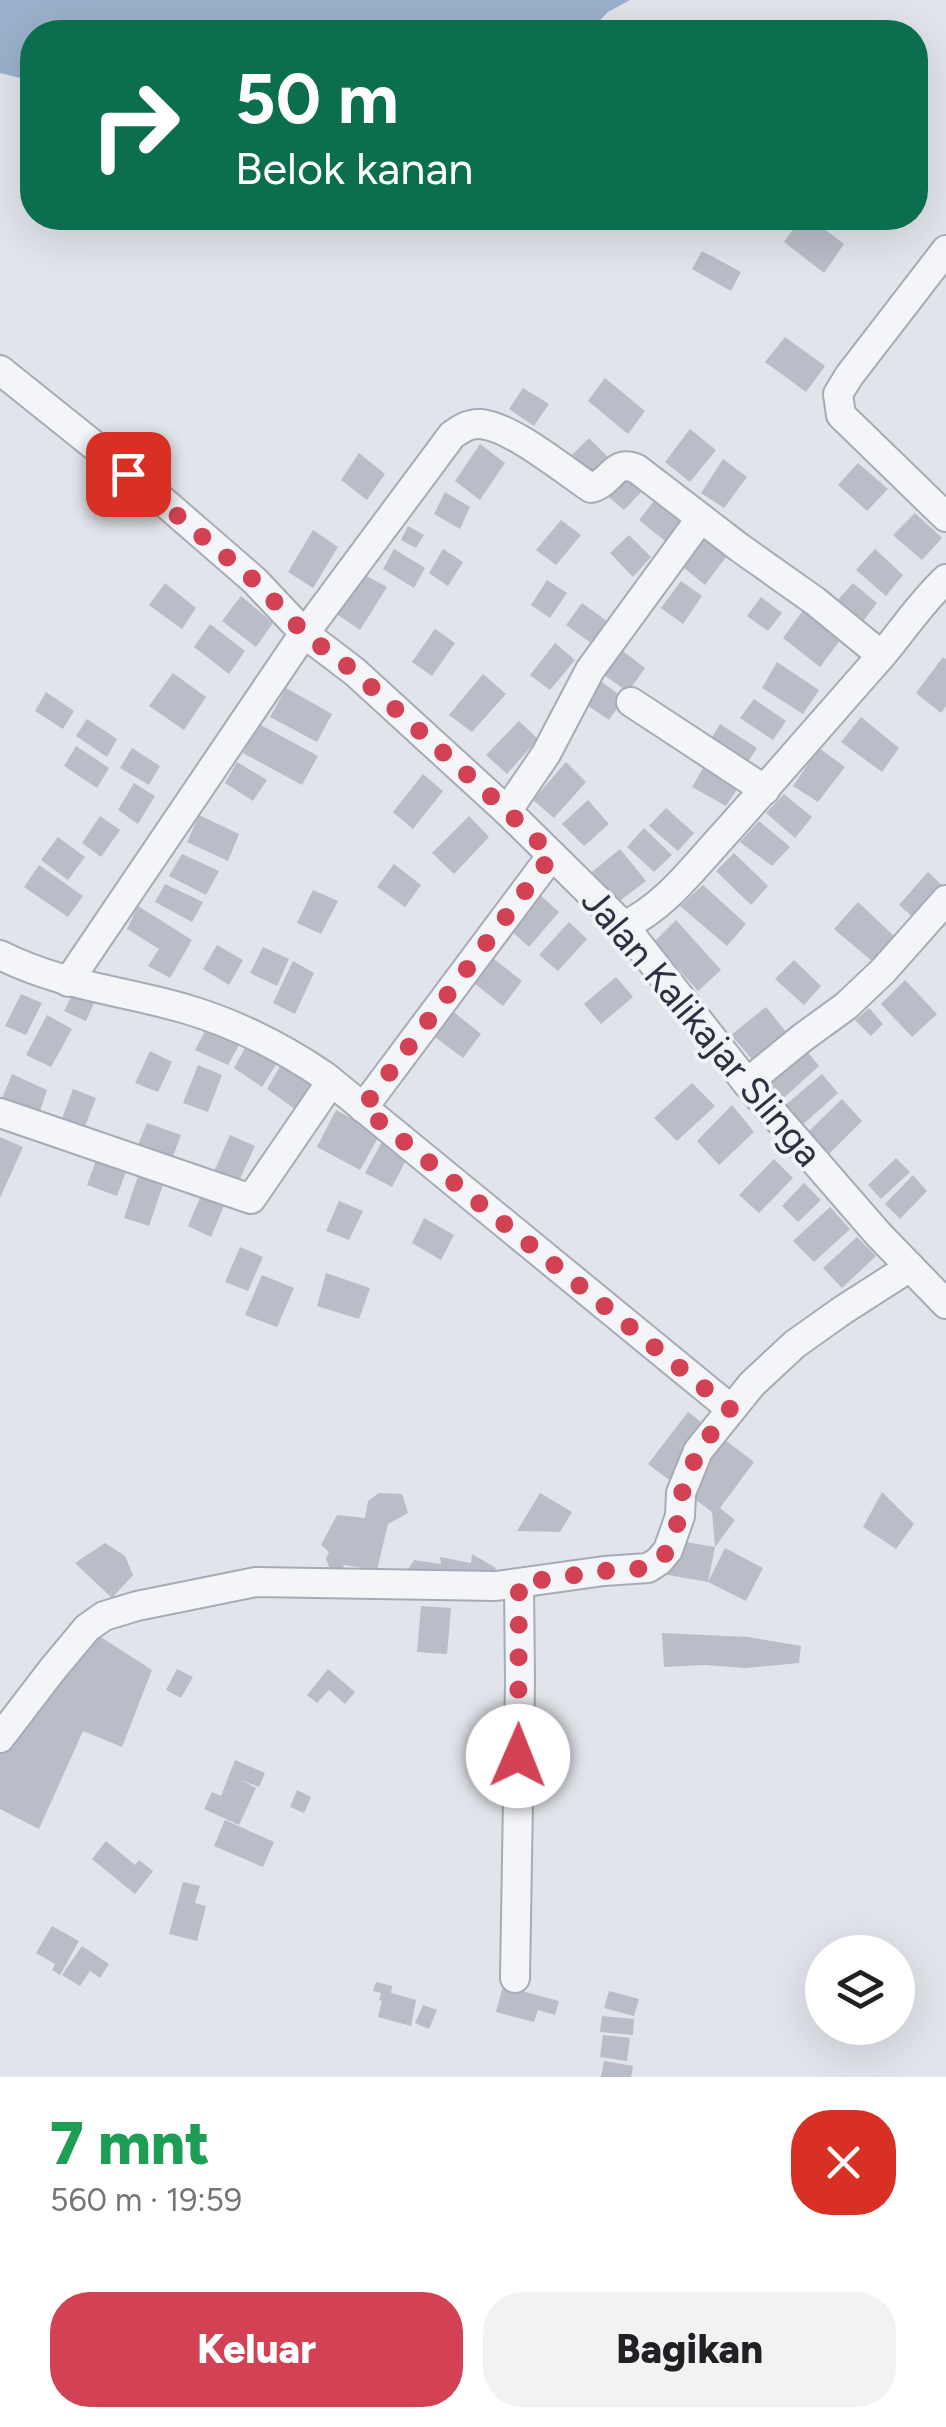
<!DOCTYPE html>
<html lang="id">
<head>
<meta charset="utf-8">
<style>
	:root { --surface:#fff; --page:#f2f2f2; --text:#202124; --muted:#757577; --accent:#d34254 }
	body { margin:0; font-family:Figtree,sans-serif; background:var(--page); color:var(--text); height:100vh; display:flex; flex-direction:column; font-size:38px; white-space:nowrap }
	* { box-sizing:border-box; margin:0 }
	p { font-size:32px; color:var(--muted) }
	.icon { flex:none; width:55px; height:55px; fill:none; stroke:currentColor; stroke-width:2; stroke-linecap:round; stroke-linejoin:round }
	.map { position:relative; height:2077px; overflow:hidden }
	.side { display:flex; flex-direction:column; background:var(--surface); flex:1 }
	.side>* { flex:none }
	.guide { position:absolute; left:20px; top:20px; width:908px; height:210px; border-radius:40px; box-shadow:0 10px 40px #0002; background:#0b6e4f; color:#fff; overflow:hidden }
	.controls { position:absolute; left:805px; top:1935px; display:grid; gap:20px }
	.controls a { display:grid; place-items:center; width:110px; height:110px; border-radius:50%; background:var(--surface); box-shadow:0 10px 40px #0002; font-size:50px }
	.pin { position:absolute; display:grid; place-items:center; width:85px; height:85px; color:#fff; margin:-42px; border-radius:20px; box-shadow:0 5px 15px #0006 }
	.me { position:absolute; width:110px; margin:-55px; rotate:1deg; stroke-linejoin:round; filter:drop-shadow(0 0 8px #0008) }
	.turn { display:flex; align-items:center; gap:35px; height:210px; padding:0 50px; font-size:45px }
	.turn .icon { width:130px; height:130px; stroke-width:2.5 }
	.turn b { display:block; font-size:70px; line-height:85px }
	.round { display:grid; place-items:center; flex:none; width:105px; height:105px; border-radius:40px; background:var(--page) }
	.head { display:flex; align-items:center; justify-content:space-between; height:170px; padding:0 50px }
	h1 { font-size:60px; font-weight:800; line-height:75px; color:#1e9e55 }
	.action { display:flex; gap:20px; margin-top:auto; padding:20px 50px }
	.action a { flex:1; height:115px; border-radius:40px; background:var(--accent); color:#fff; font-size:40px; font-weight:800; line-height:115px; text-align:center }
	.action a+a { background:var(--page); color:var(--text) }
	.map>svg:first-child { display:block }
</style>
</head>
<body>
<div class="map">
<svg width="946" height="2077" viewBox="0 0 946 2077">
	<rect width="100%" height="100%" fill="#e1e4ea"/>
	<path fill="#9bb1cb" d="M 0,0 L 630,0 L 608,12 L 589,32 L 32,32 L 32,81 L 0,73 Z"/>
	<g fill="#b8bdc8">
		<path d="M 801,218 L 810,218 L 844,244 L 824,273 L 784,242 Z"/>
		<path d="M 702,251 L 741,272 L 731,291 L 692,269 Z"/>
		<path d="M 785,337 L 825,366 L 806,392 L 765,362 Z"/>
		<path d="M 605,378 L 645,411 L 628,434 L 588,401 Z"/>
		<path d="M 523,388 L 549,404 L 534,426 L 509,409 Z"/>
		<path d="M 690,429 L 716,450 L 690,482 L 665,462 Z"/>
		<path d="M 589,438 L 611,460 L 590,481 L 568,459 Z"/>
		<path d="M 480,444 L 505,463 L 480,500 L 455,481 Z"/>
		<path d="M 359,453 L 385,474 L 367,500 L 341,480 Z"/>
		<path d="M 723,459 L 747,477 L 724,508 L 701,493 Z"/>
		<path d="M 858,463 L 888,489 L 867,511 L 838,485 Z"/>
		<path d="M 625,474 L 643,490 L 624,510 L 605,494 Z"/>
		<path d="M 445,492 L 470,507 L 460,529 L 434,514 Z"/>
		<path d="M 654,501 L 680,522 L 665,541 L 639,520 Z"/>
		<path d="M 915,513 L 942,538 L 922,560 L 893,535 Z"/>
		<path d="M 561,520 L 581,535 L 556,565 L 536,550 Z"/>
		<path d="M 408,526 L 424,535 L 416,548 L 401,540 Z"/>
		<path d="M 313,530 L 338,547 L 313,588 L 288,572 Z"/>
		<path d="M 629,535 L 651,557 L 633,577 L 610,553 Z"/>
		<path d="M 705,539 L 726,557 L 705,585 L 683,567 Z"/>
		<path d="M 394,549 L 425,568 L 414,588 L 383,569 Z"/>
		<path d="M 443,549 L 463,562 L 448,586 L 429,573 Z"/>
		<path d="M 875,549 L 903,575 L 886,596 L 856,570 Z"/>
		<path d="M 359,572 L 387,587 L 360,630 L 331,610 Z"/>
		<path d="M 547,580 L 567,593 L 550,618 L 531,605 Z"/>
		<path d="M 681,581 L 702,596 L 683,624 L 661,608 Z"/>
		<path d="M 165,583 L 196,608 L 182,629 L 149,605 Z"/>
		<path d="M 853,583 L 877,603 L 861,624 L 835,603 Z"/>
		<path d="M 241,596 L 273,623 L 256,647 L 222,621 Z"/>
		<path d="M 761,597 L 782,613 L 768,631 L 747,616 Z"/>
		<path d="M 582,603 L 607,621 L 591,643 L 566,625 Z"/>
		<path d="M 804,609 L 841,639 L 820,667 L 783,638 Z"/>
		<path d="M 210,624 L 245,651 L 229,674 L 194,647 Z"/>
		<path d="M 435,629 L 455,643 L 432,676 L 412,662 Z"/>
		<path d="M 555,643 L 575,660 L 550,690 L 530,675 Z"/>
		<path d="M 623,651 L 645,668 L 628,692 L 604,675 Z"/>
		<path d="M 943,657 L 946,659 L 946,706 L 941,713 L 916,693 Z"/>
		<path d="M 777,662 L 819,690 L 803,714 L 762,688 Z"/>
		<path d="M 173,673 L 206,697 L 184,730 L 149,706 Z"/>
		<path d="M 483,674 L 506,694 L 472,732 L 449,715 Z"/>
		<path d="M 600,681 L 624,698 L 609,720 L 584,703 Z"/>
		<path d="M 286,688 L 332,714 L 317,742 L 270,717 Z"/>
		<path d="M 46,692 L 74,711 L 63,729 L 35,711 Z"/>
		<path d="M 754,699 L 786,721 L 773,740 L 740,718 Z"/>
		<path d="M 861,717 L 899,748 L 882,772 L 841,742 Z"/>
		<path d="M 87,719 L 117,739 L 107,757 L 76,736 Z"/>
		<path d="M 519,721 L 538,739 L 507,774 L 486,755 Z"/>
		<path d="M 259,724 L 318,756 L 302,785 L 243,753 Z"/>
		<path d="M 720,724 L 757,748 L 742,771 L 706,747 Z"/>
		<path d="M 76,746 L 109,768 L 97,788 L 64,766 Z"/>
		<path d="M 132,748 L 160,766 L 149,785 L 120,768 Z"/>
		<path d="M 819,748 L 845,767 L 818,802 L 793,786 Z"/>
		<path d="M 237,762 L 267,780 L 253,801 L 225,783 Z"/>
		<path d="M 566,762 L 586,782 L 554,818 L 533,800 Z"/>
		<path d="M 706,763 L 741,783 L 726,806 L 692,787 Z"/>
		<path d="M 423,774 L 443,791 L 413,829 L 393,812 Z"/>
		<path d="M 134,783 L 155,796 L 138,824 L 118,810 Z"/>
		<path d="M 784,794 L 812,817 L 795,838 L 766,813 Z"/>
		<path d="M 588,800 L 609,824 L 584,846 L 562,824 Z"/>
		<path d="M 666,808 L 694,833 L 678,851 L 649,826 Z"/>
		<path d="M 199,815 L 239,834 L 228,861 L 187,842 Z"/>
		<path d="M 100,816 L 120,830 L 101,857 L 82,843 Z"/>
		<path d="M 469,816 L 489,837 L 454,874 L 432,853 Z"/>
		<path d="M 759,821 L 790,847 L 772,866 L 740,842 Z"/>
		<path d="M 644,828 L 672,855 L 654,872 L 627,847 Z"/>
		<path d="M 58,837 L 85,857 L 68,880 L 41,860 Z"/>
		<path d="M 620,849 L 646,881 L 617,903 L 592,872 Z"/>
		<path d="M 734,853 L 768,886 L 751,905 L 716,871 Z"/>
		<path d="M 182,854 L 219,871 L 206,895 L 169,876 Z"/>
		<path d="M 394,864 L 421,885 L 405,907 L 377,887 Z"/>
		<path d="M 39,865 L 83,896 L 68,917 L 24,887 Z"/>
		<path d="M 928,872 L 946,889 L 918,922 L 899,905 Z"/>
		<path d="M 165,884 L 203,902 L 192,922 L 155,902 Z"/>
		<path d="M 703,885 L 746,924 L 727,946 L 680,906 Z"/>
		<path d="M 313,890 L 338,901 L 321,934 L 297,923 Z"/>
		<path d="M 539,894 L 559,912 L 529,947 L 509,929 Z"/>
		<path d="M 858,902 L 895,937 L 873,962 L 834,929 Z"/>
		<path d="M 138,906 L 192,940 L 170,978 L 148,966 L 159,949 L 127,929 Z"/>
		<path d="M 676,920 L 721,970 L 698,991 L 654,942 Z"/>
		<path d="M 569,922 L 587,939 L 558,971 L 539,955 Z"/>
		<path d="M 217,945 L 243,960 L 229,985 L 203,969 Z"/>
		<path d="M 263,947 L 289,959 L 277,986 L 250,973 Z"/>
		<path d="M 489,955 L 522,981 L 503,1006 L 470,980 Z"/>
		<path d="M 794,960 L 821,986 L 804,1005 L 775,979 Z"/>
		<path d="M 293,961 L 314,973 L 295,1014 L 273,1003 Z"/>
		<path d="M 616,977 L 633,997 L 601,1024 L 584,1004 Z"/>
		<path d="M 905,980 L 937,1014 L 912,1037 L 881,1004 Z"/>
		<path d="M 73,993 L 94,1003 L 86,1021 L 64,1011 Z"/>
		<path d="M 21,994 L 42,1003 L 26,1035 L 5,1026 Z"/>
		<path d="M 766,1007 L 787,1033 L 754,1062 L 731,1035 Z"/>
		<path d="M 869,1008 L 883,1024 L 871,1036 L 855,1020 Z"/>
		<path d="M 450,1009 L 481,1034 L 463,1058 L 431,1034 Z"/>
		<path d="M 47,1015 L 72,1029 L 51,1067 L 26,1055 Z"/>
		<path d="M 208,1025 L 240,1043 L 228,1065 L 195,1050 Z"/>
		<path d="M 249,1041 L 279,1060 L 262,1087 L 234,1068 Z"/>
		<path d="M 801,1044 L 819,1066 L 777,1104 L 758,1084 Z"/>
		<path d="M 150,1051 L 172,1062 L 158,1092 L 135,1083 Z"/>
		<path d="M 282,1063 L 311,1084 L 295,1109 L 267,1089 Z"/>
		<path d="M 198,1065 L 222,1075 L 208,1112 L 183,1103 Z"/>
		<path d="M 12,1074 L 47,1090 L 38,1117 L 1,1101 Z"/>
		<path d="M 822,1074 L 838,1093 L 799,1128 L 782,1108 Z"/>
		<path d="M 692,1083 L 715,1106 L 677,1141 L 654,1118 Z"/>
		<path d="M 73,1089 L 96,1098 L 84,1129 L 61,1121 Z"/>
		<path d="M 842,1099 L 862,1121 L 826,1157 L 805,1135 Z"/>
		<path d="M 732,1105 L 754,1132 L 719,1165 L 697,1141 Z"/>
		<path d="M 336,1110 L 380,1134 L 360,1170 L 317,1147 Z"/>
		<path d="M 147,1123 L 181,1135 L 170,1164 L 135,1152 Z"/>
		<path d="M 230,1135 L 255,1146 L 237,1185 L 213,1174 Z"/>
		<path d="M 385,1136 L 411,1151 L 392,1187 L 365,1173 Z"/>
		<path d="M 0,1137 L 23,1147 L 0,1198 Z"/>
		<path d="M 98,1155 L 128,1166 L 117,1196 L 87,1185 Z"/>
		<path d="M 896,1158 L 910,1172 L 881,1199 L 868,1185 Z"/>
		<path d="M 774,1159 L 793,1178 L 759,1213 L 739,1195 Z"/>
		<path d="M 140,1170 L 165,1179 L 149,1226 L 124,1218 Z"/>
		<path d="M 913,1175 L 927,1191 L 900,1219 L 885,1204 Z"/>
		<path d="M 804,1183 L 821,1200 L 798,1222 L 782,1206 Z"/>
		<path d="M 202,1193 L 225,1203 L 211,1237 L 188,1226 Z"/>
		<path d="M 339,1201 L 363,1211 L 349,1240 L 326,1231 Z"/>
		<path d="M 830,1207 L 850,1229 L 814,1262 L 793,1241 Z"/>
		<path d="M 424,1218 L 454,1235 L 441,1260 L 412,1243 Z"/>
		<path d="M 857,1237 L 876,1256 L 842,1288 L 823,1268 Z"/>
		<path d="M 240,1247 L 263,1257 L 248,1291 L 225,1282 Z"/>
		<path d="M 326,1273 L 370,1288 L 359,1319 L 317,1306 Z"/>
		<path d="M 262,1275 L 294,1288 L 277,1327 L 245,1315 Z"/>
		<path d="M 688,1412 L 754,1462 L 720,1508 L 735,1520 L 715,1547 L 712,1512 L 648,1464 Z"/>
		<path d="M 882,1492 L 914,1524 L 896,1549 L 863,1527 Z"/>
		<path d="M 379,1493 L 402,1494 L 408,1513 L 388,1524 L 377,1570 L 344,1565 L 340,1575 L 330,1569 L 326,1559 L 329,1552 L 321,1545 L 337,1515 L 365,1518 L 368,1501 Z"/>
		<path d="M 540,1493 L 572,1512 L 560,1532 L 517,1531 Z"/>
		<path d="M 686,1542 L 715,1547 L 708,1582 L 668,1575 Z"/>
		<path d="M 105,1543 L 125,1556 L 133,1575 L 112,1598 L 75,1563 Z"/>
		<path d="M 725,1548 L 763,1568 L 746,1601 L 708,1582 Z"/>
		<path d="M 472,1554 L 496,1568 L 490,1580 L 405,1574 L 414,1560 L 441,1564 L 440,1557 L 471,1563 Z"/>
		<path d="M 421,1606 L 451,1608 L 447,1654 L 417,1652 Z"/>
		<path d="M 87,1628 L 152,1670 L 122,1747 L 83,1731 L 39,1829 L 0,1809 L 0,1741 Z"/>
		<path d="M 662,1633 L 748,1637 L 801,1646 L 799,1663 L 746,1668 L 705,1665 L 664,1667 Z"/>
		<path d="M 177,1669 L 193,1677 L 181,1698 L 166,1690 Z"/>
		<path d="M 328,1669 L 355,1692 L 345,1704 L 329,1690 L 317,1703 L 307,1695 Z"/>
		<path d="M 235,1760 L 265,1773 L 259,1787 L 241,1780 L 256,1788 L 239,1825 L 204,1809 L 212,1792 L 221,1796 Z"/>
		<path d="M 297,1790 L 311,1797 L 304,1813 L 290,1807 Z"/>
		<path d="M 225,1820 L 274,1842 L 263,1867 L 214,1846 Z"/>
		<path d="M 106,1841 L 135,1865 L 139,1860 L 153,1871 L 135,1894 L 92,1859 Z"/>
		<path d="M 183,1882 L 200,1886 L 195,1903 L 206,1906 L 197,1941 L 169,1934 Z"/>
		<path d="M 52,1926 L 79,1941 L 60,1975 L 52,1970 L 55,1964 L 36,1953 Z"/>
		<path d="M 82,1946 L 109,1964 L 100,1978 L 90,1971 L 80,1986 L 62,1975 Z"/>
		<path d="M 376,1982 L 392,1986 L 391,1993 L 416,2000 L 411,2026 L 378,2017 L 382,2001 L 379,2000 L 381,1993 L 373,1991 Z"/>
		<path d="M 503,1986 L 559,2001 L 555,2015 L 538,2010 L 534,2022 L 496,2012 Z"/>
		<path d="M 609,1991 L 639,1999 L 634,2016 L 604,2008 Z"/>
		<path d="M 423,2005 L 437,2010 L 429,2029 L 415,2023 Z"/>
		<path d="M 602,2016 L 634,2019 L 633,2035 L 600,2032 Z"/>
		<path d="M 603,2035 L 630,2038 L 627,2061 L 600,2057 Z"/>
		<path d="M 604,2061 L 633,2066 L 631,2077 L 601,2077 Z"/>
	</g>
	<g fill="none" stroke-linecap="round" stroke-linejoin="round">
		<defs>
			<g id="minor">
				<path d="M 946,250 L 849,376 L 838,394 L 841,415 L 946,517"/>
				<path d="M 0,370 L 156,495 L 255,581 L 305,634 L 355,672 L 507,811 L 624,926 L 747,1083 L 879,1235 L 946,1304"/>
				<path d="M 631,702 L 765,790"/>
				<path d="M 507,811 L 546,754 L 590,670 L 701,518"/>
				<path d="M 624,926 C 664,907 691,871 720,839 C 775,778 828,716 882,655 C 903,630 922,601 946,579"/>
				<path d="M 0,955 C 59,985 124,991 186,1009 C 237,1024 282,1047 326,1077 L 731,1409"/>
				<path d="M 68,982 L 296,645 L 452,435 C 461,429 469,423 481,424 C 512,427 564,470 591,488 C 612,483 613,458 637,469 L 740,548 L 815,601 L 881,655"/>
				<path d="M 747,1083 L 802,1038 L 846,1006 L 883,971 L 946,900"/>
				<path d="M 363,1108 L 552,855"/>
				<path d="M 0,1113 L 251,1199 L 331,1082"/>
				<path d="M 0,1738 L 52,1670 L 87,1628 L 104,1616 L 137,1606 L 256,1582 L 496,1586 L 604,1571 L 648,1568 L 659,1561 L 668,1550 L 680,1516 L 681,1493 L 698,1451 L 752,1384 L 795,1344 L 843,1310 L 910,1267"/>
				<path d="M 515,1978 L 520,1681 L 519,1583"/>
			</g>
		</defs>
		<use href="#minor" stroke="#a6abb5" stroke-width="32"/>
		<use href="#minor" stroke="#f4f5f8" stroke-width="28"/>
	</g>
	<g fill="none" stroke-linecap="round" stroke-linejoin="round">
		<path stroke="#d34254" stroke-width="18" stroke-dasharray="0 32.4" d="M 128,474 L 255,581 L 305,634 L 355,672 L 507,811 L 552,855 L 363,1108 L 730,1409 L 698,1451 L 682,1493 L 680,1516 L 668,1550 L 659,1562 L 648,1568 L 604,1571 L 519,1583 L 518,1756"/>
	</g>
	<g text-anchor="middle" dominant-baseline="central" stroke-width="8" stroke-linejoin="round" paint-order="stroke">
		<g font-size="38" fill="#293143" stroke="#f1f3f7">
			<text transform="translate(702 1027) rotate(50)">Jalan Kalikajar Slinga</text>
		</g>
	</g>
</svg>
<div class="controls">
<a><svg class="icon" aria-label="layers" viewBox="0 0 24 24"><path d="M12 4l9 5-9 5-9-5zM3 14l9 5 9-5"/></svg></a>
</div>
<div class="pin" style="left:128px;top:474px;background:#d93025"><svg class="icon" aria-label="arrive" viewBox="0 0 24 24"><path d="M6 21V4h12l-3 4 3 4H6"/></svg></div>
<svg class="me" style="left:518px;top:1756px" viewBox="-20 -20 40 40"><circle r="19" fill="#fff"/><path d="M0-13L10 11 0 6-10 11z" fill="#d34254"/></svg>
<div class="guide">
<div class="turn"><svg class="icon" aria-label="right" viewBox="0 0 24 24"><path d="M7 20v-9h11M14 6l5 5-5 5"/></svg><div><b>50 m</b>Belok kanan</div></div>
</div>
</div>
<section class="side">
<div class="head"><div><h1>7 mnt</h1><p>560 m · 19:59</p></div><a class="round" style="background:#d93025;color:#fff"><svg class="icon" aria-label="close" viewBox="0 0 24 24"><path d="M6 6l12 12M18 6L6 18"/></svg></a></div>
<div class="action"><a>Keluar</a><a>Bagikan</a></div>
</section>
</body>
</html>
